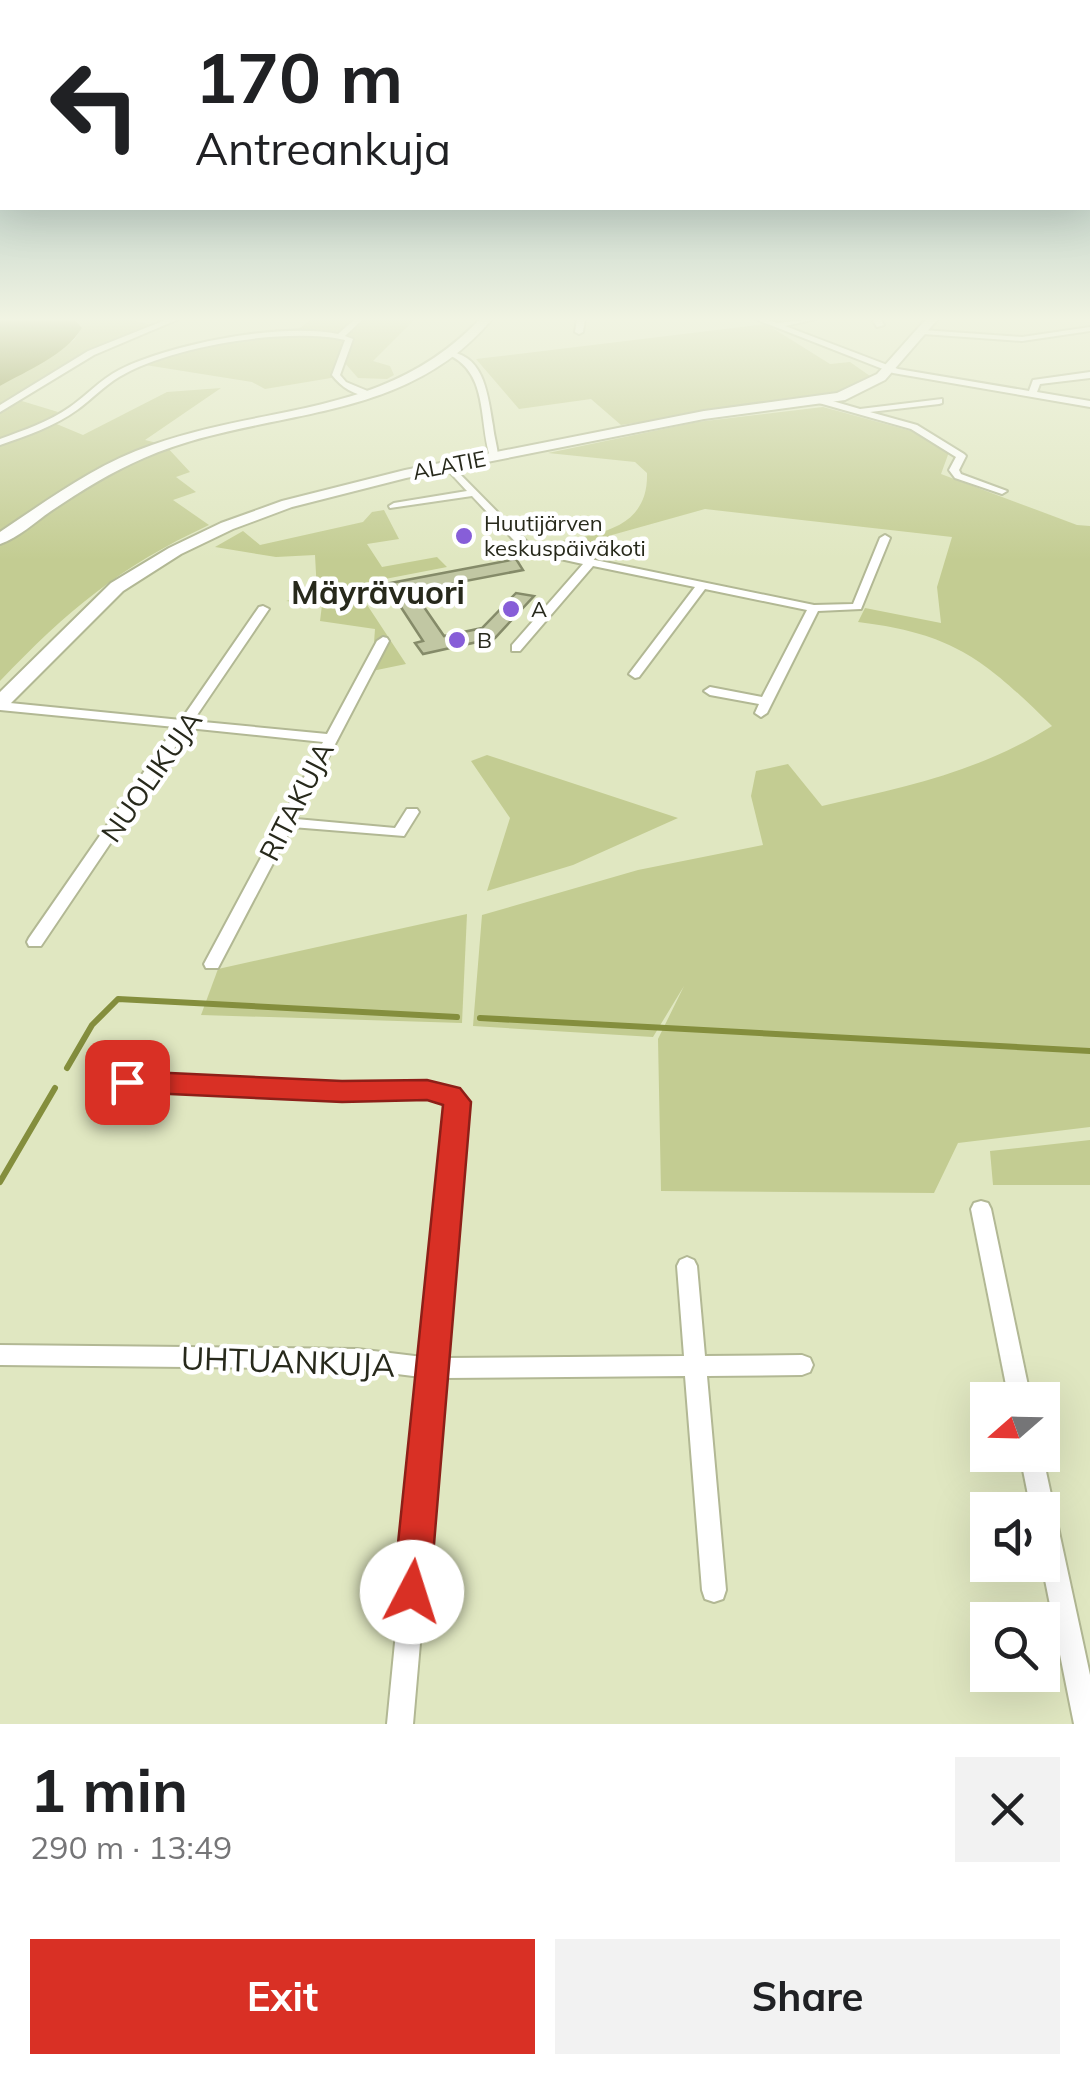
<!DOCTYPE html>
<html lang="en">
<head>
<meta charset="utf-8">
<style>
	:root { --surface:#fff; --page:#f2f2f2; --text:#202124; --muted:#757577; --accent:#d93025 }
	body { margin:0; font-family:Mulish,sans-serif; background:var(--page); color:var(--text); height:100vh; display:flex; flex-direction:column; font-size:38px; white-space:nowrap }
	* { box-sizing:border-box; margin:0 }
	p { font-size:32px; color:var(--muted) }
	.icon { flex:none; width:55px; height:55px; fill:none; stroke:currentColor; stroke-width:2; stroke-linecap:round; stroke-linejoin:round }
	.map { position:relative; height:1724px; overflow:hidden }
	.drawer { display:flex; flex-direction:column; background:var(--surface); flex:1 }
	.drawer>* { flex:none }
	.top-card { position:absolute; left:0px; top:0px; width:1090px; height:210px; box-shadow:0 10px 40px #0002; background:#fff; color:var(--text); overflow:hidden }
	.needle { width:65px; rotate:250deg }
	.fabs { position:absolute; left:970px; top:1382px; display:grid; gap:20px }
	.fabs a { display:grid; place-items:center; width:90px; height:90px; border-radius:0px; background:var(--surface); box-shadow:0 10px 40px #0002; font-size:50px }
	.pin { position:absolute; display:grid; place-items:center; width:85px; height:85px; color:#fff; margin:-42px; border-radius:20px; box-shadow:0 5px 15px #0006 }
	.me { position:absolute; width:110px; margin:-55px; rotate:5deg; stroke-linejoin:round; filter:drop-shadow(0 0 8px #0008) }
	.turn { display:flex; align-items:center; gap:35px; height:210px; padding:0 30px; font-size:45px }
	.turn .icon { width:130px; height:130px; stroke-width:2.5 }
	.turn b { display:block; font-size:70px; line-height:85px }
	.round { display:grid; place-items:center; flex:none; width:105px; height:105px; border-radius:0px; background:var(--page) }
	.headline { display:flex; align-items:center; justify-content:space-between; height:170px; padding:0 30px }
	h1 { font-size:60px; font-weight:700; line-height:75px }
	.cta { display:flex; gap:20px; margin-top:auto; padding:20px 30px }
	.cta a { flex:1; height:115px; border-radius:0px; background:var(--accent); color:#fff; font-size:40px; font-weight:700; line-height:115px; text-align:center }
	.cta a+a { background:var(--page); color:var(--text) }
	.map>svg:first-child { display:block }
</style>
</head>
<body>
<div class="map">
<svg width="1090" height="1724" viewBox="0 0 1090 1724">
	<rect width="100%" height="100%" fill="#e0e7c1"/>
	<g fill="#c3cc92">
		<path d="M 74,319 L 127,319 L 157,326 L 95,350 L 12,398 L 58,412 L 47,420 L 83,435 L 167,392 L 221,388 L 145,440 L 165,445 L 190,472 L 176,477 L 196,492 L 173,500 L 209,525 C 119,567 68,610 0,681 L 0,386 L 74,340 L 82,328 Z"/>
		<path d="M 311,319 L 415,319 L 373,361 L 390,366 L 394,375 L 387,379 L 358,378 L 343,361 L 337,377 L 265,389 L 252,382 L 139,364 L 175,352 L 300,328 Z"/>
		<path d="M 766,324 L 830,364 L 850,362 L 870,376 L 843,392 L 621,425 L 591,399 L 519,409 L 476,359 Z"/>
		<path d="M 823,407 L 922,434 L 949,452 L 941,474 L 1077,525 L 1090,526 L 1090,1127 L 958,1143 L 934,1193 L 661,1191 L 658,1039 L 684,986 L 653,1037 L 473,1026 L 482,915 L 638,870 L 763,845 L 751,796 L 756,771 L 788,764 L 822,806 C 907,786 977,773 1052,726 C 984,659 954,634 858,622 L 865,608 L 941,623 L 937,587 L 952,537 L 705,509 L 612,535 L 601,559 L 535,546 C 585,535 649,536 647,473 L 635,462 L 548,453 L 697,422 Z"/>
		<path d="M 384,510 L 399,539 L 367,544 L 382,567 L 437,557 L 447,567 L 354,585 L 406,664 L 372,671 L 375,629 L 320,621 L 322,605 L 286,601 L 317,592 L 315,555 L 276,557 L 215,547 L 243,531 L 260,545 L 363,522 L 372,512 Z"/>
		<path d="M 487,755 L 678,818 L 573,865 L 487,891 L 510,818 L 471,761 Z"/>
		<path d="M 467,914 L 462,1023 L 201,1015 L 218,969 Z"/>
		<path d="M 1090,1140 L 1090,1185 L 993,1185 L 990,1151 Z"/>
	</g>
	<path fill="#848e3d" d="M 0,319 L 74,319 L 82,328 C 64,356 28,370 0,386 Z"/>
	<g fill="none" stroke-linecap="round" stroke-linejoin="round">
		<g stroke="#848e3d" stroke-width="6">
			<path d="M 480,1018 L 1090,1051"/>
			<path d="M 67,1068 L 92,1025 L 118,999 L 457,1017"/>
			<path d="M 0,1182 L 55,1088"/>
		</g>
	</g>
	<path fill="#c1c7a3" stroke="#858b69" stroke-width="2.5" d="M 516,559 L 523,570 L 413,591 L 444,636 L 482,628 L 516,593 L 534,596 L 495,638 L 423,654 L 415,643 L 423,641 L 393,595 L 382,597 L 375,586 Z"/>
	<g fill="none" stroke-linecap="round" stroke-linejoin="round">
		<defs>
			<g id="street">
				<path d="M 168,319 L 179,319 L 94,355 L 0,412 L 0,405 L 88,351 Z"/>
				<path d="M 355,319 L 363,319 L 345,336 L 353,339 L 340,375 L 346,382 L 370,392 L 370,396 C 355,396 341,387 332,375 L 345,340 C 287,327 170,346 119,377 C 104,386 92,399 77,410 C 55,426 26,436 0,445 L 0,439 C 24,430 49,422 70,407 C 87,395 101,379 119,370 C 169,344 283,322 338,334 Z"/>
				<path d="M 577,319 L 585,319 L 583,332 L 579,334 L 575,332 Z"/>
				<path d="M 755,319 L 766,319 L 777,323 L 816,319 L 785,326 L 898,369 L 1029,391 L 1033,380 L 1090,372 L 1090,378 L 1040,384 L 1037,392 L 1090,401 L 1090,407 L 893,373 Z"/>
				<path d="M 872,319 L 880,319 L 884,325 L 877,327 Z"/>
				<path d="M 1090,327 L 1090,331 L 1022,341 L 923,334 L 919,332 L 923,330 L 1022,337 Z"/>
				<path d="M 451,352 C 485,357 488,397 493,426 C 494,437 498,448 498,458 L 490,456 C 479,421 488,375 451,356 Z"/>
				<path d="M 822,398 L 860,409 L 942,399 L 942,403 L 939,404 L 870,412 L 917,425 L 964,454 L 966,456 L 959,470 L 961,474 L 1007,491 L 1002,494 L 955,478 L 949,470 L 956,457 L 911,429 L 819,403 L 819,399 Z"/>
				<path d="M 448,462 L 532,547 L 814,605 L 853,604 L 880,538 L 885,535 L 890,538 L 861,609 L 818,611 L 767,713 L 761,717 L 755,713 L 759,704 L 710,695 L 704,691 L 710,687 L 762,697 L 807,610 L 705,589 L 639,677 L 635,678 L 629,674 L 695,587 L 593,566 L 520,651 L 512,651 L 512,645 L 583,564 L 524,551 L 472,496 L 390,508 L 389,506 L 394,503 L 467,491 L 443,465 Z"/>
				<path d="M 263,606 L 269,609 L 193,721 L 327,734 L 377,641 L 383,637 L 387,638 L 389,641 L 296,819 L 395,828 L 407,809 L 417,809 L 419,812 L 404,836 L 292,827 L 218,968 L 206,968 L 204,964 L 323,742 L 188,728 L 41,946 L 29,946 L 27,942 L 29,938 L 175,727 L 0,710 L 0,702 L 181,720 L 259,607 Z"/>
				<path d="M 127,1074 L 342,1084 L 427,1083 L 456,1090 L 466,1102 L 444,1358 L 684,1356 L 677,1266 L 680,1260 L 687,1257 L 694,1260 L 697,1266 L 705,1356 L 802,1355 L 810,1358 L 813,1365 L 810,1372 L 802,1375 L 707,1376 L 726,1590 L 723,1599 L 714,1602 L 705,1599 L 702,1590 L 685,1376 L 443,1378 L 413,1724 L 387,1724 L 421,1377 L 357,1369 L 0,1365 L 0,1345 L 357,1349 L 423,1357 L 448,1104 C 425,1089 370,1098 342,1098 C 270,1097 199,1091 127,1088 L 121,1086 L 118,1081 L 121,1076 Z"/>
				<path d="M 981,1201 L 988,1203 L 991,1209 L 1031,1400 L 1009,1400 L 971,1209 L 974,1203 Z"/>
				<path d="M 1042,1453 L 1090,1675 L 1090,1724 L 1074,1724 L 1042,1565 L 1042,1510 L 1031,1510 L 1020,1455 L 1042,1455 Z"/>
			</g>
			<g id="secondary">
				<path d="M 480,319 L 492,319 C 401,428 263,406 144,458 C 111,472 81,491 51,511 C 35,522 18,538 0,544 L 0,532 C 48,500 96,464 152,445 C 270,403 386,418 480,319 Z"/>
				<path d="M 926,319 L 938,319 L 885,380 L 845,400 L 704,419 L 406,478 L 292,507 L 233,529 L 181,554 L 123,591 L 7,707 L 0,709 L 0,692 L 111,583 L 169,548 L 221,523 L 282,501 L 405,470 L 704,411 L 837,393 L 877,374 Z"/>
			</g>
		</defs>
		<use href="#street" stroke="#b2b894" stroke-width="4"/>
		<use href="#secondary" stroke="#b2b894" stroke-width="4"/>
		<use href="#street" fill="#fff" fill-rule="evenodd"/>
		<use href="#secondary" fill="#fff" fill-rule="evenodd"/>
	</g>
	<linearGradient id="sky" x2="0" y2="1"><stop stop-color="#80a5a4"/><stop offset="0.57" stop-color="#f1f4e3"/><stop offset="1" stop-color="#f1f4e3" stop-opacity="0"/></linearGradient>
	<rect width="1090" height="560" fill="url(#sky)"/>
	<path fill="#d93025" stroke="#8d1f18" stroke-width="2.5" d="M 127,1071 L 342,1081 L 427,1080 L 460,1088 L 471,1102 L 430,1592 L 425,1606 L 412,1611 L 398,1606 L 393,1592 L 443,1105 L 427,1100 L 342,1102 L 127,1092 L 114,1082 Z"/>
	<g fill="#875ed8" stroke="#fff" stroke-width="4">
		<circle cx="464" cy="536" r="10"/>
		<circle cx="511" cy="609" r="10"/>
		<circle cx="457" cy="640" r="10"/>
	</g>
	<g text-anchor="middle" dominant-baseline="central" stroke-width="9" stroke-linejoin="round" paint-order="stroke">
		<g font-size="22" fill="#27291b" stroke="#fff">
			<text transform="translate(449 465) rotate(-11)">ALATIE</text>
		</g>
		<g font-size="22" fill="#27291b" stroke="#fff" text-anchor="start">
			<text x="484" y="523">Huutijärven<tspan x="484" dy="25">keskuspäiväkoti</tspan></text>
			<text x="531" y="609">A</text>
			<text x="477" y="640">B</text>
		</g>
		<g font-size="28" fill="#27291b" stroke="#fff">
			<text transform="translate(151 776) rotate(-55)">NUOLIKUJA</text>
			<text transform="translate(296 801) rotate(-63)">RITAKUJA</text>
		</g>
		<g font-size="32" font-weight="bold" fill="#27291b" stroke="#fff">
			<text x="378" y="592">Mäyrävuori</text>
		</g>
		<g font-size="32" fill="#27291b" stroke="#fff">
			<text transform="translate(288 1361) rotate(2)">UHTUANKUJA</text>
		</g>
	</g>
</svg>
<div class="fabs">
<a><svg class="needle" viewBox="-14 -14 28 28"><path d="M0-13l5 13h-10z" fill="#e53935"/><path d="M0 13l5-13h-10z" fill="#757577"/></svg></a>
<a><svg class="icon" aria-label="sound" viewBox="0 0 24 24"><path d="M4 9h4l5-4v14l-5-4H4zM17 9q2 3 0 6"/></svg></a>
<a><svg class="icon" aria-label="search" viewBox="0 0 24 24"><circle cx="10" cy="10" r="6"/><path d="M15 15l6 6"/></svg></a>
</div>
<div class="pin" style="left:127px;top:1082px;background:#d93025"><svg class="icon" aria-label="arrive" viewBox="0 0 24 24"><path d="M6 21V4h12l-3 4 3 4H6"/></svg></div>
<svg class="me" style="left:412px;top:1592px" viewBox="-20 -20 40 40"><circle r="19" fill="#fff"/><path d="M0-13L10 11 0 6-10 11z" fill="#d93025"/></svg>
<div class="top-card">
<div class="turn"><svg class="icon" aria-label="left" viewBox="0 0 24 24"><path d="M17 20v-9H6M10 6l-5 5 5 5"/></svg><div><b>170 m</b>Antreankuja</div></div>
</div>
</div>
<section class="drawer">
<div class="headline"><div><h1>1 min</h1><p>290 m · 13:49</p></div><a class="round"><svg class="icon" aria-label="close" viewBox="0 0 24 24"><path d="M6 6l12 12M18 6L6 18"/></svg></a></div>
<div class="cta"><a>Exit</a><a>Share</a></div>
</section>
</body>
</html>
